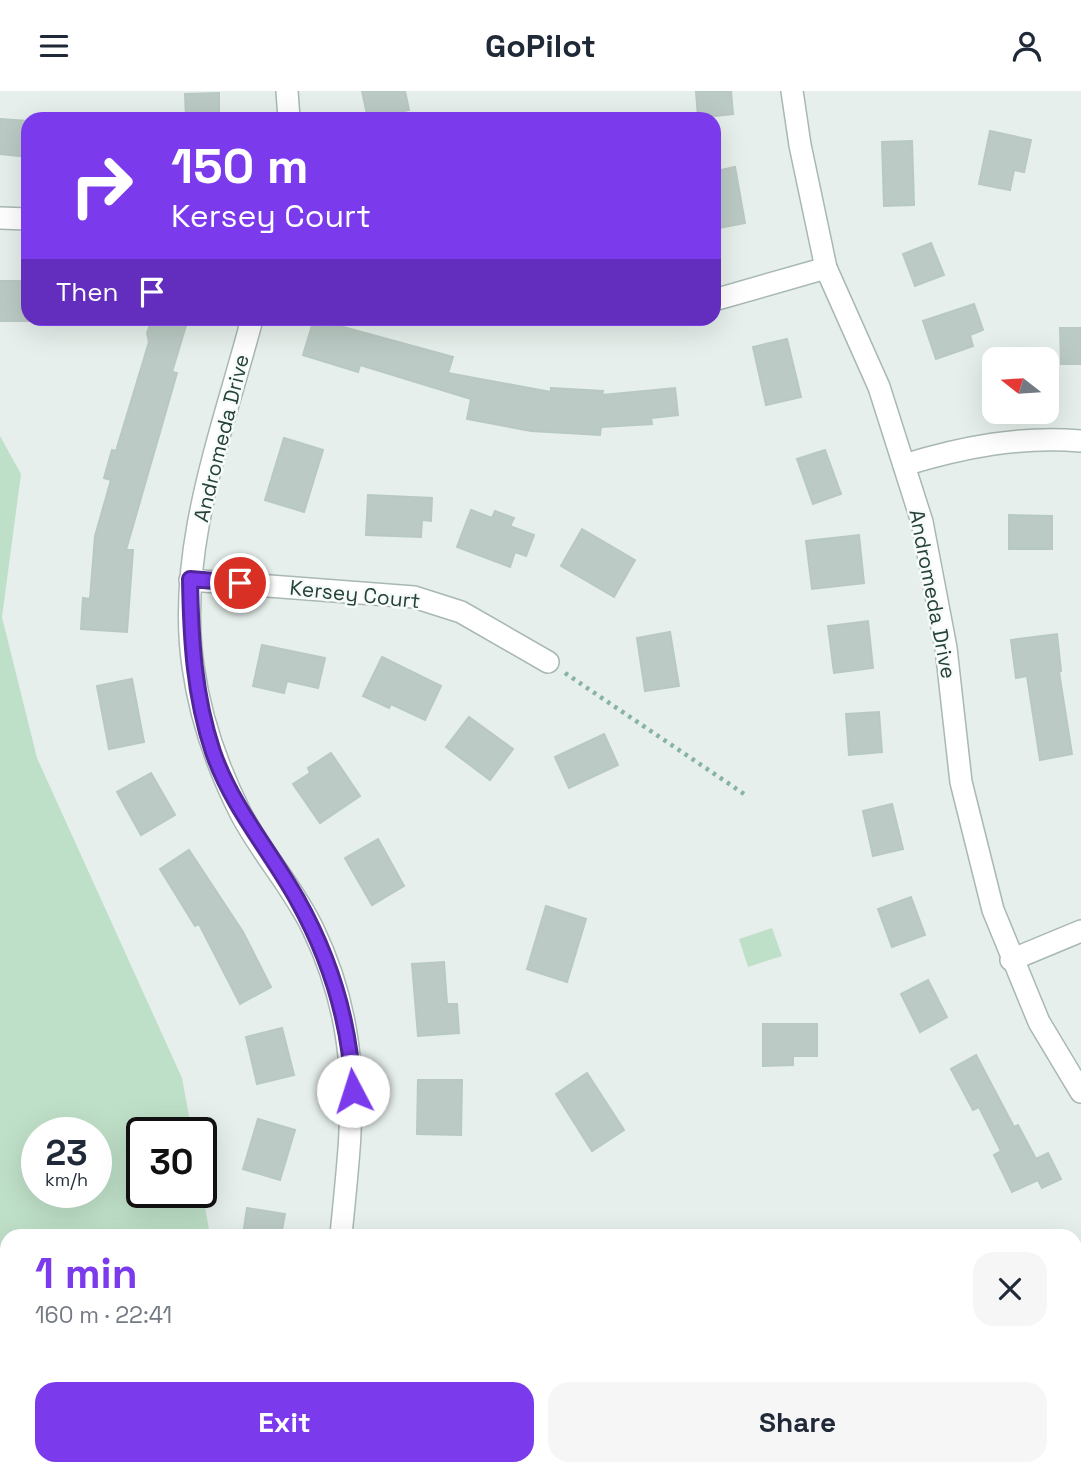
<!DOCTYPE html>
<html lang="en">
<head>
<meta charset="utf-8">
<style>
	:root { --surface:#fff; --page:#f6f6f7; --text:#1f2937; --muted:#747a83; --accent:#7c3aed }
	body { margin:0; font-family:"Space Grotesk",sans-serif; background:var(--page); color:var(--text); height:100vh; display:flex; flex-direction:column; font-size:26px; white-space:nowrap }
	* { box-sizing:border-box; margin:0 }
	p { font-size:23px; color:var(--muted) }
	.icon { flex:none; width:38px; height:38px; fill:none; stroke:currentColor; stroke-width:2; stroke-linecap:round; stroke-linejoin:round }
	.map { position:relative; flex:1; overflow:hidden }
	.details { position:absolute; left:0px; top:1138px; width:1082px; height:247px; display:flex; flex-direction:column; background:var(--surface); border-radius:21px 21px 0 0; box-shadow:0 7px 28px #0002 }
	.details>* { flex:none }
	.top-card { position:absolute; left:21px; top:21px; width:700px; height:214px; border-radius:21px; box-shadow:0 7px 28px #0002; background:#7c3aed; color:#fff; overflow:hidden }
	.needle { width:46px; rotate:287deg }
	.controls { position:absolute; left:982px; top:256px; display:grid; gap:14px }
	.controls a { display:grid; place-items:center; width:77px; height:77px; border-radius:14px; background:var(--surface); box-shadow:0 7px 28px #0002; font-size:35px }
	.speed { position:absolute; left:21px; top:1026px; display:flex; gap:14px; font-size:35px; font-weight:700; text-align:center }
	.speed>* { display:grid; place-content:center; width:91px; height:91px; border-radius:50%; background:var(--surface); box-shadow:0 7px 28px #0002; line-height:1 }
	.speed small { font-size:18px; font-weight:400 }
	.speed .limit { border:4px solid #111; border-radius:10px; background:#fff; color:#111 }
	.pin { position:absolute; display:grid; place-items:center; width:60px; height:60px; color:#fff; margin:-30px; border:4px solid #fff; border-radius:50%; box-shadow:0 2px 7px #0007 }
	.me { position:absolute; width:77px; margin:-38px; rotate:355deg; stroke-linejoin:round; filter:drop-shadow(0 0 5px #0008) }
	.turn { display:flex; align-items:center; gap:24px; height:147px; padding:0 35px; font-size:32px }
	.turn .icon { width:91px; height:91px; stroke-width:2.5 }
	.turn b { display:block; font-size:49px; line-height:60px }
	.then { display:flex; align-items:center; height:66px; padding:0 35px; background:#0003; gap:14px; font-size:26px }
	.round { display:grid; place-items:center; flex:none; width:74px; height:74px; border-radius:21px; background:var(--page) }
	.head { display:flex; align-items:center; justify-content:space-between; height:119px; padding:0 35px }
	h1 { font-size:42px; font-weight:600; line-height:52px; color:var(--accent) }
	.button { display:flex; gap:14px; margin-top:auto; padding:14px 35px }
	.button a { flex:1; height:80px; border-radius:21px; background:var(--accent); color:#fff; font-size:28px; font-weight:600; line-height:80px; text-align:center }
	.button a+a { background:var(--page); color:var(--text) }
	header { display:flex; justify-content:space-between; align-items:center; height:91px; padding:0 35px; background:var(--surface); font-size:32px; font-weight:600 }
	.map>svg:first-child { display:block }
</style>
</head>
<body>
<header><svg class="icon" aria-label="menu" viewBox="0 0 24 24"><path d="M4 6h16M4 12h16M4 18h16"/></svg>GoPilot<svg class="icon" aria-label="person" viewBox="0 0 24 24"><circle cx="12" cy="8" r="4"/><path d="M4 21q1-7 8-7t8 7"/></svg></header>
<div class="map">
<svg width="1081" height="1384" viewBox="0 0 1081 1384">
	<rect width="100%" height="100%" fill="#e6efeb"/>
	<g fill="#bfe0c8" fill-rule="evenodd">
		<path d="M 0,345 L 21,383 L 2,526 L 37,667 L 182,987 L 192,1041 L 142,1041 L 142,1101 L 201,1101 L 201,1094 L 210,1144 L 7,1144 L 7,1377 L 311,1377 L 314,1384 L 0,1384 ZM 96,1041 L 96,1101 L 37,1101 L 37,1041 Z"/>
		<path d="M 772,837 L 782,865 L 748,876 L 739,848 Z"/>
	</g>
	<g fill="#bbcac4" stroke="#b8c9c2" stroke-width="2">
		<path d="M 362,0 L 405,0 L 409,19 L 368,28 Z"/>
		<path d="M 696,0 L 731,0 L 733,23 L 698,27 Z"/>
		<path d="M 219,2 L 219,28 L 186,28 L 185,3 Z"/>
		<path d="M 0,28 L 28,30 L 28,66 L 0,63 Z"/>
		<path d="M 990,40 L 1031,49 L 1024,81 L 1014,79 L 1010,99 L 979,93 Z"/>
		<path d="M 912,50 L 914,114 L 884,115 L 882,51 Z"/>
		<path d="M 735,76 L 745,132 L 714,138 L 714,94 L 719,94 L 716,80 Z"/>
		<path d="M 931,152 L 944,184 L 915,195 L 903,163 Z"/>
		<rect x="0" y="190" width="28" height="40"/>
		<path d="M 974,213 L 983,239 L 970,244 L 973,255 L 936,268 L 923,230 Z"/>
		<path d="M 152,228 L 188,228 L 172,281 L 177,282 L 126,459 L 133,459 L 127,541 L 81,538 L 83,507 L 90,508 L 95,445 L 111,389 L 104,387 L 112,359 L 116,360 L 149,251 L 147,242 Z"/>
		<path d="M 314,228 L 453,266 L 448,282 L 551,301 L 551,297 L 603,300 L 602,304 L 675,297 L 678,324 L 651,327 L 652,333 L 601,336 L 600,344 L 531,340 L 467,328 L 471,308 L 360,274 L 358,281 L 303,264 Z"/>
		<path d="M 1060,237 L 1081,237 L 1081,273 L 1061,273 Z"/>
		<path d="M 787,248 L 801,306 L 766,314 L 753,256 Z"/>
		<path d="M 284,347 L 323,359 L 304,421 L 265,409 Z"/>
		<path d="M 825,359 L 841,403 L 813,413 L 797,368 Z"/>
		<path d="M 368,404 L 432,407 L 431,430 L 422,429 L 421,446 L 366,444 Z"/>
		<path d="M 471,419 L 492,427 L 495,420 L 514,427 L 510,435 L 534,444 L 526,465 L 515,461 L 510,476 L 457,456 Z"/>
		<path d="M 1009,424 L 1052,425 L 1052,458 L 1009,458 Z"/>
		<path d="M 582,438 L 635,469 L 614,506 L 561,475 Z"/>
		<path d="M 859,444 L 864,492 L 812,498 L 806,450 Z"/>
		<path d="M 868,530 L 873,577 L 834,582 L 828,535 Z"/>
		<path d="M 670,541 L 679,595 L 645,600 L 637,547 Z"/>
		<path d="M 1057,543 L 1061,580 L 1059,581 L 1072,663 L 1040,669 L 1027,585 L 1016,587 L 1011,549 Z"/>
		<path d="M 262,554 L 325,567 L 318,597 L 287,590 L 284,602 L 253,595 Z"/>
		<path d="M 382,566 L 441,595 L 425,629 L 391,613 L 389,617 L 363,605 Z"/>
		<path d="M 132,588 L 144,651 L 109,658 L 97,595 Z"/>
		<path d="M 879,621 L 882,661 L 849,664 L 846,623 Z"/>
		<path d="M 469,626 L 513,658 L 490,689 L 446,656 Z"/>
		<path d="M 604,643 L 618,674 L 569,697 L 555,666 Z"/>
		<path d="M 331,662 L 360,705 L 320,732 L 293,693 L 310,682 L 308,677 Z"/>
		<path d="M 151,682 L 175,724 L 141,744 L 117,701 Z"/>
		<path d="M 892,713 L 903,758 L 873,765 L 863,720 Z"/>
		<path d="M 378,748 L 404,795 L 372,814 L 345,767 Z"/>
		<path d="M 189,759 L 243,841 L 271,896 L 240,913 L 199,833 L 195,835 L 160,778 Z"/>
		<path d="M 911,806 L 925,844 L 892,856 L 878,818 Z"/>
		<path d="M 546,815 L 586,828 L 567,891 L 527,878 Z"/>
		<path d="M 444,871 L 447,913 L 457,913 L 459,942 L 418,945 L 412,873 Z"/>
		<path d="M 928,889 L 947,926 L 920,941 L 901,903 Z"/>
		<path d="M 763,933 L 817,933 L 817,965 L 793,965 L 793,974 L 763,975 Z"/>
		<path d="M 282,937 L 294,984 L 257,993 L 246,946 Z"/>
		<path d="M 976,964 L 1014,1036 L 1018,1034 L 1036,1068 L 1048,1062 L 1061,1088 L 1042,1097 L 1038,1089 L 1012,1101 L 994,1064 L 1001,1060 L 979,1016 L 973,1019 L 951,978 Z"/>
		<path d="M 587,982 L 624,1039 L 592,1060 L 556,1003 Z"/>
		<path d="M 418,989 L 462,989 L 461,1044 L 417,1043 Z"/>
		<path d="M 258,1028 L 295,1039 L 280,1089 L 243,1078 Z"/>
		<path d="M 247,1117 L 285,1123 L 281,1144 L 243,1144 Z"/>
	</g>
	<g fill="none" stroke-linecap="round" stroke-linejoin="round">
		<defs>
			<g id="minor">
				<path d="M 287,0 L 289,28"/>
				<path d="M 792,0 L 800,54 L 826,177 L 879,296 L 922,431 L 946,557 L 961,691 L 993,819 L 1039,931 L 1081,1001"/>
				<path d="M 0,127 L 28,128"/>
				<path d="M 714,209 L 826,177"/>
				<path d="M 252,228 C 223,339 176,458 193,575 C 200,626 217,675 240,721 C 261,762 293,796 313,838 C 365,946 352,1031 341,1144"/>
				<path d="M 904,374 C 963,356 1019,345 1081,350"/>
				<path d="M 190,489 L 414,506 L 461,521 L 548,571"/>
				<path d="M 1011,869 L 1081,840"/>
				<path d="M 1074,1184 L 1081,1174"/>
				<path d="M 360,1377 L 362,1384"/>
			</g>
		</defs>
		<use href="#minor" stroke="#a8b8b2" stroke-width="24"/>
		<path stroke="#86b3a5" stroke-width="4.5" stroke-dasharray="3.5 5" stroke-linecap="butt" d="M 565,582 L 744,703"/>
		<use href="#minor" stroke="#fff" stroke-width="21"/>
	</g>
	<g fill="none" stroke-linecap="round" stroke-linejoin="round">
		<defs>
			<path id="route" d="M 240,492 L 190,488 C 191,548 194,604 213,661 C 232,716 269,758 297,808 C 330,867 350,932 353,1000"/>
		</defs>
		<use href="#route" stroke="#51269a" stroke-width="18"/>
		<use href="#route" stroke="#7c3aed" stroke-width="12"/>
	</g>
	<g text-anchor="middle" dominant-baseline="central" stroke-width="5" stroke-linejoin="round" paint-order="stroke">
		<g font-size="21" fill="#24423a" stroke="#f7fbf9">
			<text transform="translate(221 347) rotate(-76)">Andromeda Drive</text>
			<text transform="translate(355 503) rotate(6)">Kersey Court</text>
			<text transform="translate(933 503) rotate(79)">Andromeda Drive</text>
		</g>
	</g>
</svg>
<div class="controls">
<a><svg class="needle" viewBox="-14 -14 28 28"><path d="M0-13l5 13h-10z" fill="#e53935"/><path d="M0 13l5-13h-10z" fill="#747a83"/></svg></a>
</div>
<div class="speed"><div>23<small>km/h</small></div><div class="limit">30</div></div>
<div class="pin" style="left:240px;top:492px;background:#d93025"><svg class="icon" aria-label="arrive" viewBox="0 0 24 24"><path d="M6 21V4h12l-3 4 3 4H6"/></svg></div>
<svg class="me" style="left:353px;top:1000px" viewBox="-20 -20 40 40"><circle r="19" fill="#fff"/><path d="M0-13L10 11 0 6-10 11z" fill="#7c3aed"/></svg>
<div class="top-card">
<div class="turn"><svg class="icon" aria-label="right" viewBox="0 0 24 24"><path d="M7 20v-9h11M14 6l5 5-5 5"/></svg><div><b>150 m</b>Kersey Court</div></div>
<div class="then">Then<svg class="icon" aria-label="arrive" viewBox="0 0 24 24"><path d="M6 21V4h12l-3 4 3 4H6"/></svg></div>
</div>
<section class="details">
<div class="head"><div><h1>1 min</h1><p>160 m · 22:41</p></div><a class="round"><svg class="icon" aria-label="close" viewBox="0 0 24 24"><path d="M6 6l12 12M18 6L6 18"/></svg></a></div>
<div class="button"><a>Exit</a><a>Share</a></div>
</section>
</div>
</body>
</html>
